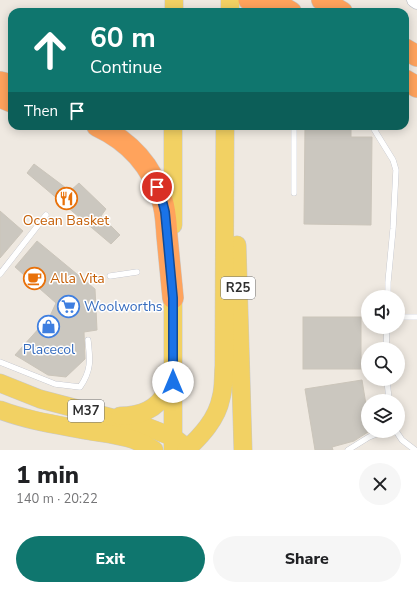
<!DOCTYPE html>
<html lang="en">
<head>
<meta charset="utf-8">
<style>
	:root { --surface:#fff; --page:#f6f6f6; --text:#202124; --muted:#757577; --accent:#0f766e }
	body { margin:0; font-family:"Nunito Sans",sans-serif; background:var(--page); color:var(--text); height:100vh; display:flex; flex-direction:column; font-size:15px; white-space:nowrap }
	* { box-sizing:border-box; margin:0 }
	p { font-size:13px; color:var(--muted) }
	.icon { flex:none; width:22px; height:22px; fill:none; stroke:currentColor; stroke-width:2; stroke-linecap:round; stroke-linejoin:round }
	.map { position:relative; height:450px; overflow:hidden }
	.side { display:flex; flex-direction:column; background:var(--surface); flex:1 }
	.side>* { flex:none }
	.guide { position:absolute; left:8px; top:8px; width:401px; height:122px; border-radius:12px; box-shadow:0 2px 10px #0003; background:#0f766e; color:#fff; overflow:hidden }
	.buttons { position:absolute; left:361px; top:290px; display:grid; gap:8px }
	.buttons a { display:grid; place-items:center; width:44px; height:44px; border-radius:50%; background:var(--surface); box-shadow:0 2px 10px #0003; font-size:20px }
	.pin { position:absolute; display:grid; place-items:center; width:34px; height:34px; color:#fff; margin:-17px; border:2px solid #fff; border-radius:50%; box-shadow:0 1px 4px #0007 }
	.me { position:absolute; width:44px; margin:-22px; rotate:0deg; stroke-linejoin:round; filter:drop-shadow(0 0 3px #0008) }
	.turn { display:flex; align-items:center; gap:14px; height:84px; padding:0 16px; font-size:18px }
	.turn .icon { width:52px; height:52px; stroke-width:2.5 }
	.turn b { display:block; font-size:28px; line-height:34px }
	.then { display:flex; align-items:center; height:38px; padding:0 16px; background:#0003; gap:8px; font-size:15px }
	.round { display:grid; place-items:center; flex:none; width:42px; height:42px; border-radius:21px; background:var(--page) }
	.overview { display:flex; align-items:center; justify-content:space-between; height:68px; padding:0 16px }
	h1 { font-size:24px; font-weight:800; line-height:30px }
	.button { display:flex; gap:8px; margin-top:auto; padding:8px 16px }
	.button a { flex:1; height:46px; border-radius:24px; background:var(--accent); color:#fff; font-size:16px; font-weight:800; line-height:46px; text-align:center }
	.button a+a { background:var(--page); color:var(--text) }
	.map>svg:first-child { display:block }
</style>
</head>
<body>
<div class="map">
<svg width="417" height="450" viewBox="0 0 417 450">
	<rect width="100%" height="100%" fill="#efe9e1"/>
	<g fill="#cbc7bf" stroke="#cbc5ba">
		<path d="M 305,126 L 351,126 L 351,137 L 372,137 L 371,225 L 304,224 Z"/>
		<path d="M 34,164 L 70,191 L 79,183 L 106,209 L 101,216 L 120,235 L 111,244 L 27,173 Z"/>
		<path d="M 0,211 L 23,231 L 0,258 Z"/>
		<path d="M 37,241 L 95,289 L 97,330 L 84,332 L 85,359 L 66,377 L 48,375 L 15,355 L 50,316 L 56,303 L 15,267 Z"/>
		<rect x="303" y="317" width="58" height="52"/>
		<path d="M 362,380 L 368,417 L 368,432 L 354,441 L 332,447 L 333,450 L 315,450 L 305,389 Z"/>
	</g>
	<g fill="none" stroke-linecap="round" stroke-linejoin="round">
		<defs>
			<g id="service">
				<path d="M 294,126 L 294,193"/>
				<path d="M 372,126 L 393,160 L 396,170 L 393,229 L 388,282 L 388,297"/>
				<path d="M 0,274 L 46,215"/>
				<path d="M 110,276 L 137,272"/>
				<path d="M 398,317 L 417,317"/>
				<path d="M 386,349 L 387,327"/>
				<path d="M 0,362 L 55,384 L 80,387 C 92,370 90,359 88,340"/>
				<path d="M 387,379 L 389,401"/>
				<path d="M 396,431 L 402,440 L 415,450"/>
				<path d="M 348,450 L 369,437 L 384,431"/>
			</g>
			<path id="tertiary" d="M 414,0 L 417,2"/>
			<g id="primary">
				<path d="M 230,0 L 230,12"/>
				<path d="M 174,12 L 174,0"/>
				<path d="M 173,225 L 173,126"/>
				<path d="M 237,245 L 243,450"/>
				<path d="M 0,383 L 40,399 L 147,427 L 173,437 L 182,444"/>
				<path d="M 0,410 C 29,421 59,425 90,431 C 114,435 133,436 154,450"/>
				<path d="M 120,416 C 138,416 157,410 166,392 C 168,388 169,382 170,377"/>
				<path d="M 173,450 L 173,285"/>
				<path d="M 186,450 C 201,436 217,419 221,398 C 224,388 223,377 224,366 L 225,126"/>
			</g>
			<g id="motorway">
				<path d="M 249,0 L 270,12"/>
				<path d="M 271,0 L 291,12"/>
				<path d="M 322,0 L 342,12"/>
				<path d="M 405,49 L 417,56"/>
				<path d="M 405,80 L 417,87"/>
				<path d="M 0,82 L 12,85"/>
				<path d="M 0,97 L 12,102"/>
				<path d="M 97,126 C 129,141 152,166 162,200 C 166,212 166,224 167,236 C 169,257 171,277 173,298"/>
			</g>
		</defs>
		<use href="#service" stroke="#b4b7c1" stroke-width="6"/>
		<use href="#tertiary" stroke="#b4b7c1" stroke-width="15"/>
		<use href="#primary" stroke="#c9c9c9" stroke-width="19"/>
		<use href="#motorway" stroke="#c9c9c9" stroke-width="22"/>
		<use href="#service" stroke="#fff" stroke-width="5.5"/>
		<use href="#tertiary" stroke="#fff" stroke-width="14"/>
		<use href="#primary" stroke="#f2d163" stroke-width="18"/>
		<use href="#motorway" stroke="#ffa35c" stroke-width="21"/>
	</g>
	<g fill="none" stroke-linecap="round" stroke-linejoin="round">
		<defs>
			<path id="route" d="M 157,187 L 162,200 L 165,212 L 173,298 L 173,382"/>
		</defs>
		<use href="#route" stroke="#114b97" stroke-width="10"/>
		<use href="#route" stroke="#1a73e8" stroke-width="7"/>
	</g>
	<defs>
		<symbol id="restaurant-ring" viewBox="-11 -11 22 22"><circle r="9.5" fill="#fff" stroke="#e8710a" stroke-width="1.5"/><path d="M-5-6h1v4h1v-4h1v4h1v-4h1v5L-1.5 .5V6h-2V.5L-5-1ZM5-6V6H3V1.5H1.5Q1.5-4 5-6Z" fill="#e8710a"/></symbol>
		<symbol id="cafe-ring" viewBox="-11 -11 22 22"><circle r="9.5" fill="#fff" stroke="#e8710a" stroke-width="1.5"/><path d="M-5.5-4.5H6V0H3Q3 3.5 0 3.5H-2.5Q-5.5 3.5-5.5 0ZM3-3.2v2h1.7v-2ZM-6 4.5H4V6H-6Z" fill="#e8710a"/></symbol>
		<symbol id="supermarket-ring" viewBox="-11 -11 22 22"><circle r="9.5" fill="#fff" stroke="#3f7fe0" stroke-width="1.5"/><path d="M-6-5.5h2.5l.6 2H6L4.5 2H-2.5L-4.4-4H-6ZM-1.5 3.2a1.3 1.3 0 1 0 .1 0ZM3 3.2a1.3 1.3 0 1 0 .1 0Z" fill="#3f7fe0"/></symbol>
		<symbol id="shop-ring" viewBox="-11 -11 22 22"><circle r="9.5" fill="#fff" stroke="#3f7fe0" stroke-width="1.5"/><path d="M-5-2.5h2.3a2.7 3.5 0 0 1 5.4 0H5L5.5 6h-11ZM-1.5-2.5h3a1.5 2.3 0 0 0-3 0Z" fill="#3f7fe0"/></symbol>
	</defs>
	<g fill-rule="evenodd">
		<use href="#restaurant-ring" x="54" y="186" width="25" height="25"/>
		<use href="#cafe-ring" x="22" y="266" width="25" height="25"/>
		<use href="#supermarket-ring" x="56" y="294" width="25" height="25"/>
		<use href="#shop-ring" x="36" y="314" width="25" height="25"/>
	</g>
	<g text-anchor="middle" dominant-baseline="central" stroke-width="3" stroke-linejoin="round" paint-order="stroke">
		<g fill="#fff" stroke="#6d6d6d" stroke-width="1">
			<rect x="221" y="277" width="34" height="22" rx="3"/>
			<rect x="68" y="400" width="36" height="22" rx="3"/>
		</g>
		<g font-size="13" font-weight="bold" fill="#2e2e2e">
			<text x="238" y="288">R25</text>
			<text x="86" y="411">M37</text>
		</g>
		<g font-size="14" fill="#c56008" stroke="#fff">
			<text x="66" y="220">Ocean Basket</text>
			<text x="50" y="278" text-anchor="start">Alla Vita</text>
		</g>
		<g font-size="14" fill="#366cbe" stroke="#fff" text-anchor="start">
			<text x="84" y="306">Woolworths</text>
			<text x="49" y="349" text-anchor="middle">Placecol</text>
		</g>
	</g>
</svg>
<div class="buttons">
<a><svg class="icon" aria-label="sound" viewBox="0 0 24 24"><path d="M4 9h4l5-4v14l-5-4H4zM17 9q2 3 0 6"/></svg></a>
<a><svg class="icon" aria-label="search" viewBox="0 0 24 24"><circle cx="10" cy="10" r="6"/><path d="M15 15l6 6"/></svg></a>
<a><svg class="icon" aria-label="layers" viewBox="0 0 24 24"><path d="M12 4l9 5-9 5-9-5zM3 14l9 5 9-5"/></svg></a>
</div>
<div class="pin" style="left:157px;top:187px;background:#d93025"><svg class="icon" aria-label="arrive" viewBox="0 0 24 24"><path d="M6 21V4h12l-3 4 3 4H6"/></svg></div>
<svg class="me" style="left:173px;top:382px" viewBox="-20 -20 40 40"><circle r="19" fill="#fff"/><path d="M0-13L10 11 0 6-10 11z" fill="#1a73e8"/></svg>
<div class="guide">
<div class="turn"><svg class="icon" aria-label="ahead" viewBox="0 0 24 24"><path d="M12 20V5M6 11l6-6 6 6"/></svg><div><b>60 m</b>Continue</div></div>
<div class="then">Then<svg class="icon" aria-label="arrive" viewBox="0 0 24 24"><path d="M6 21V4h12l-3 4 3 4H6"/></svg></div>
</div>
</div>
<section class="side">
<div class="overview"><div><h1>1 min</h1><p>140 m · 20:22</p></div><a class="round"><svg class="icon" aria-label="close" viewBox="0 0 24 24"><path d="M6 6l12 12M18 6L6 18"/></svg></a></div>
<div class="button"><a>Exit</a><a>Share</a></div>
</section>
</body>
</html>
